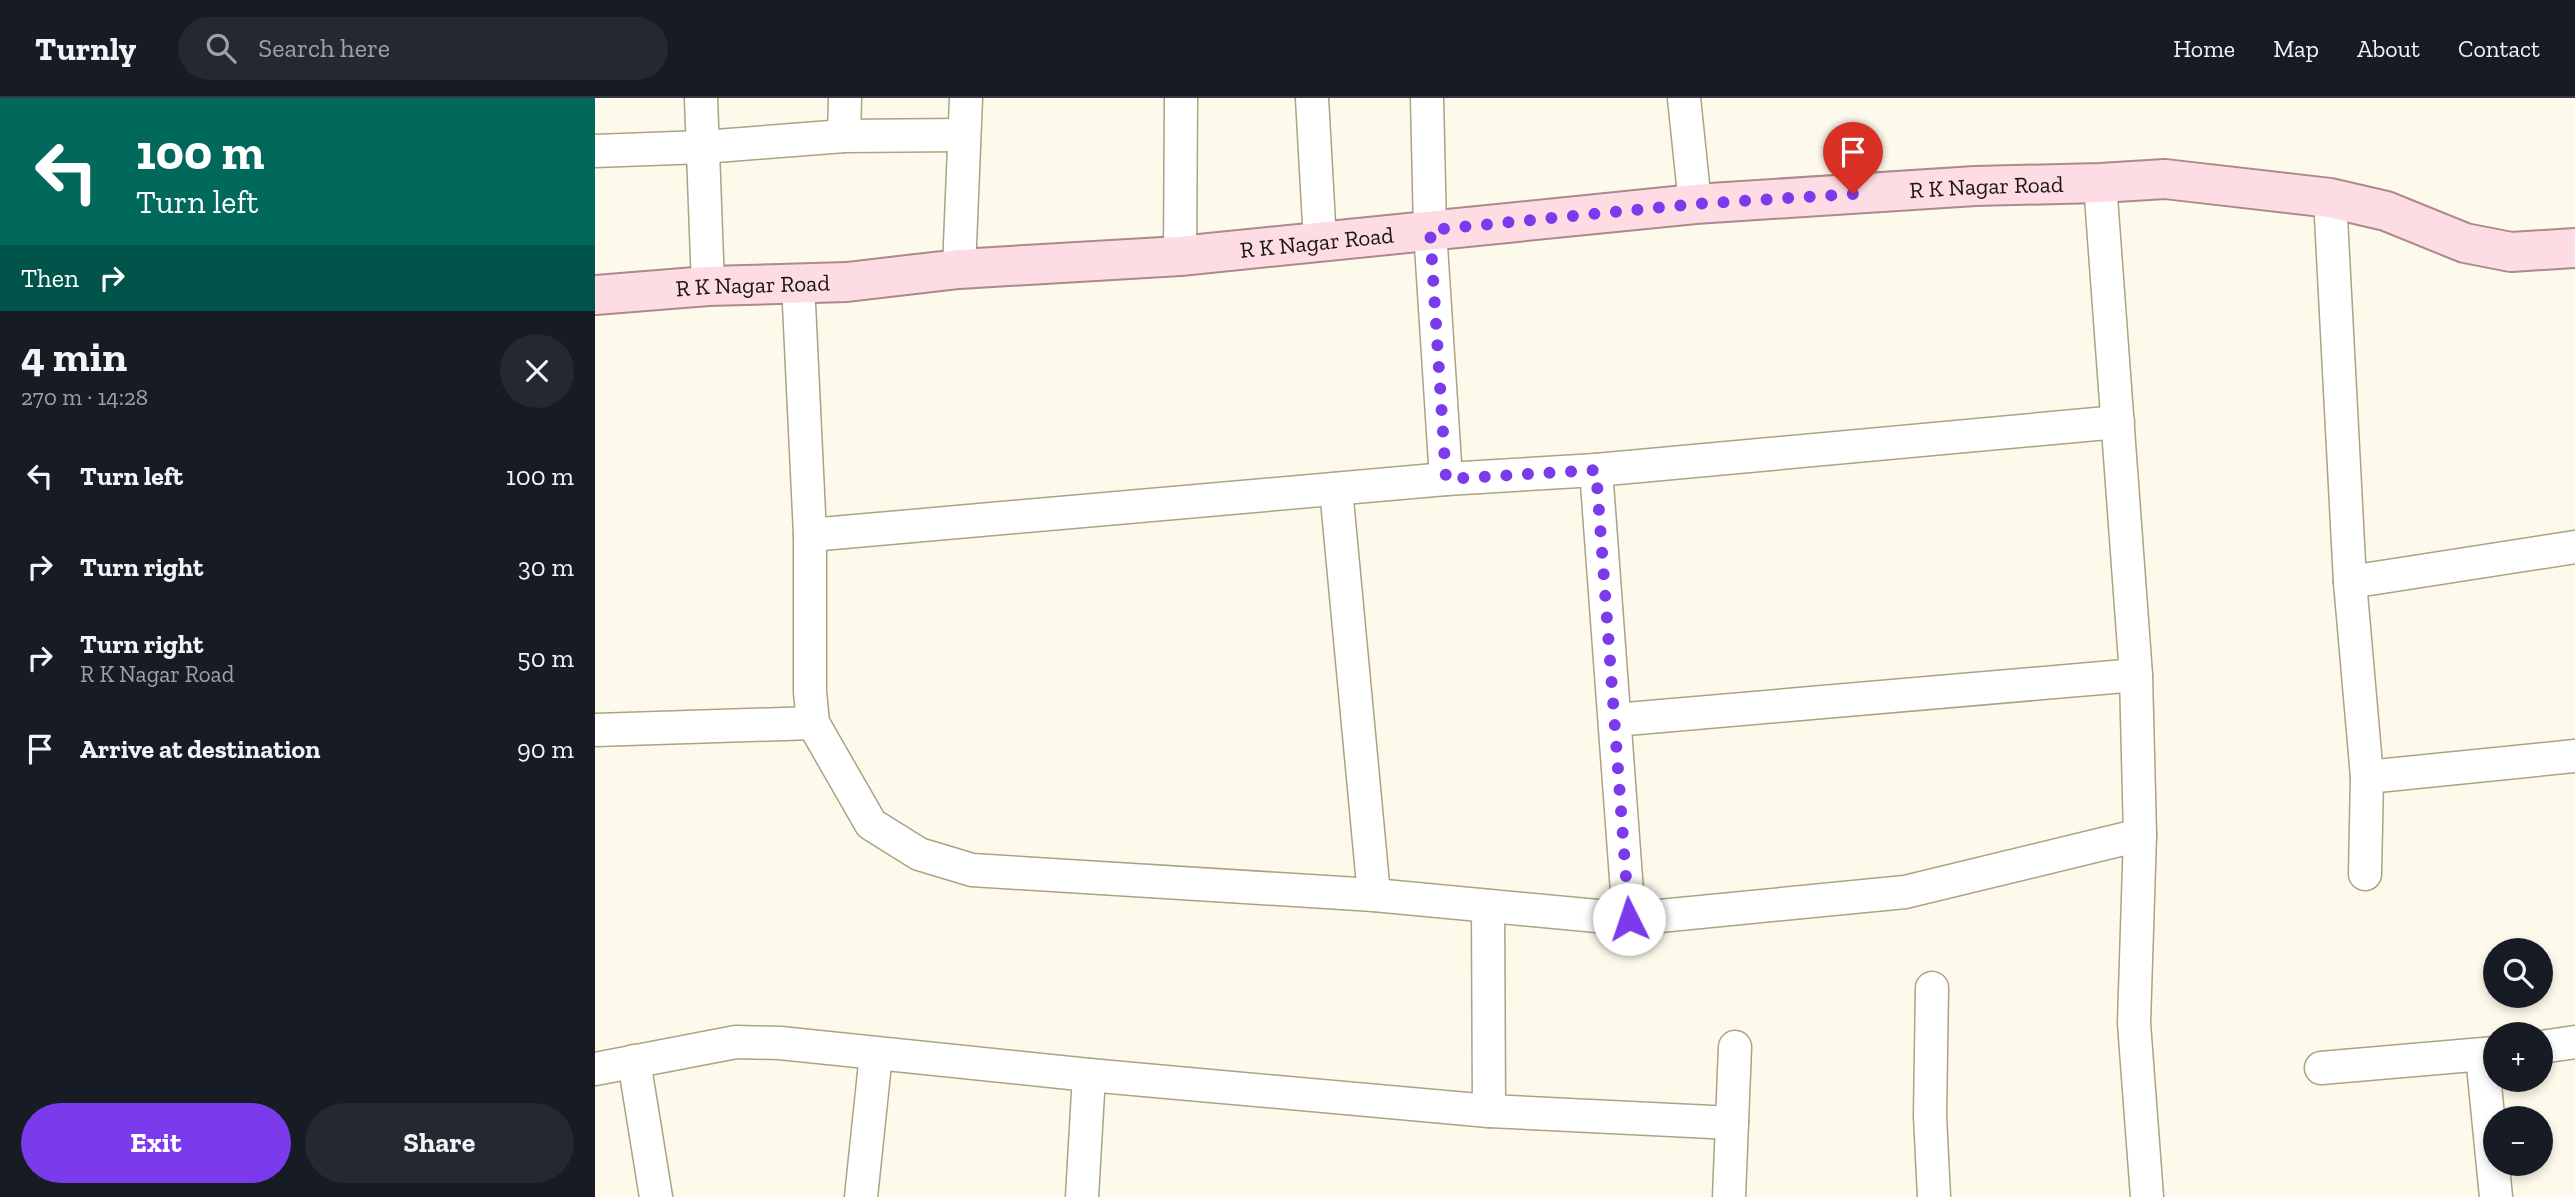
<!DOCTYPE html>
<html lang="en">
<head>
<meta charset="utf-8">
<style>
	:root { --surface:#171b24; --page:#242831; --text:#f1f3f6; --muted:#9ea1a6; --line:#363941; --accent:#7c3aed }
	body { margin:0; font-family:"Zilla Slab",serif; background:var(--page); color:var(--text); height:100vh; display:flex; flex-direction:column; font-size:26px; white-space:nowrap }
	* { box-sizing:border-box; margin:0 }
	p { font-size:23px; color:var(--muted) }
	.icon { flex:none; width:38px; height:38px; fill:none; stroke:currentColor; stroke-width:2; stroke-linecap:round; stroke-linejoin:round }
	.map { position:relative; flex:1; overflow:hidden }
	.details { display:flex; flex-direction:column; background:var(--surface); width:595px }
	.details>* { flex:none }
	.banner { background:#00695c; color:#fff; overflow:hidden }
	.fabs { position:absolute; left:1888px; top:840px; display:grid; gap:14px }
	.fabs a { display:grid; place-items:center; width:70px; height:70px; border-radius:50%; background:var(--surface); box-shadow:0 4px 10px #0003; font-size:35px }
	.pin { position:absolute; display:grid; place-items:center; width:60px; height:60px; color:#fff; margin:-72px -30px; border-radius:50% 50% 50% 0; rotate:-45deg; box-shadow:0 0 7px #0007 }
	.pin .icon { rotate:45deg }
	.me { position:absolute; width:77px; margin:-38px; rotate:356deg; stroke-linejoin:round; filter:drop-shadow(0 0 5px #0008) }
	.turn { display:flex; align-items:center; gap:24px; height:147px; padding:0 21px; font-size:32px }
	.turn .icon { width:91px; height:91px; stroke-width:2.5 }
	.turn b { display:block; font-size:49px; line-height:60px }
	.then { display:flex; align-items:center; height:66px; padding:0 21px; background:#0003; gap:14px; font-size:26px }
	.round { display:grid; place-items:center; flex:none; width:74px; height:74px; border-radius:37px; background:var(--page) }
	.overview { display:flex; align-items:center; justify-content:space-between; height:119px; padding:0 21px }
	h1 { font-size:42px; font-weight:700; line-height:52px }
	.action { display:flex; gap:14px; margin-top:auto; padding:14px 21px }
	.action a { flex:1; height:80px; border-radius:42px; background:var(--accent); color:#fff; font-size:28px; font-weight:700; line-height:80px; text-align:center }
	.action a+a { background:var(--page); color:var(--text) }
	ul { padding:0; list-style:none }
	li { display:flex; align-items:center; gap:21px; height:91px; padding:0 21px }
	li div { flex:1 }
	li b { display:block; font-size:26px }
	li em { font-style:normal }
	header { display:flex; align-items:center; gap:42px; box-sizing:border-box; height:98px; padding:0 35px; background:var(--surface); border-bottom:2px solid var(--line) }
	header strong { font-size:33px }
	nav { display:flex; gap:38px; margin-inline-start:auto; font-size:24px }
	.search { width:490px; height:63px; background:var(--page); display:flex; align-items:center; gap:18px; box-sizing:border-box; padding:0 24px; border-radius:38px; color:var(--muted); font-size:26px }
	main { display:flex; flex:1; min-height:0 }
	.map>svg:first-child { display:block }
</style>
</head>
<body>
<header>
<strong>Turnly</strong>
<div class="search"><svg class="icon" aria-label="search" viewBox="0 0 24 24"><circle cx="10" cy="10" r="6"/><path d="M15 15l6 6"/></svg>Search here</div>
<nav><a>Home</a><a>Map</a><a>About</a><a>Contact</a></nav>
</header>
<main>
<section class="details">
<div class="banner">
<div class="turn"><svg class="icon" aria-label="left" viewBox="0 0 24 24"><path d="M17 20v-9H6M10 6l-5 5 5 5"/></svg><div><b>100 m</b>Turn left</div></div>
<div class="then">Then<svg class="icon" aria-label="right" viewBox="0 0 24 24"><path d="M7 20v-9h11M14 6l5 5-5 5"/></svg></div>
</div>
<div class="overview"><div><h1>4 min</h1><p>270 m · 14:28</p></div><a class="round"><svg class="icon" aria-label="close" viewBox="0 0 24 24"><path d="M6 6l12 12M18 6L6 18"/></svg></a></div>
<ul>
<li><svg class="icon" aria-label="left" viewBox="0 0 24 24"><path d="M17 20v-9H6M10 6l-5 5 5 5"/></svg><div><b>Turn left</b></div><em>100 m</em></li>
<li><svg class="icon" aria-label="right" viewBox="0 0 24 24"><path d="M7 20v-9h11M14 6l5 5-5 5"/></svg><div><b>Turn right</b></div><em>30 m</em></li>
<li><svg class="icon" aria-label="right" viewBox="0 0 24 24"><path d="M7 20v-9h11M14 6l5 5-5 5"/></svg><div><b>Turn right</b><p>R K Nagar Road</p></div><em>50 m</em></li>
<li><svg class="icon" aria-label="arrive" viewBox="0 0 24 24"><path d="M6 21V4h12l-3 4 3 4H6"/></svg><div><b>Arrive at destination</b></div><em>90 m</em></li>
</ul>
<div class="action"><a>Exit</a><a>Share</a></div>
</section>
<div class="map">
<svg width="1980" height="1099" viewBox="0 0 1980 1099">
	<rect width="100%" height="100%" fill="#fdfaec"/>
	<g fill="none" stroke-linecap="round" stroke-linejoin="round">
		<defs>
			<g id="minor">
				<path d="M 106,0 L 113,188"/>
				<path d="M 717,0 L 725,144"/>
				<path d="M 832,0 L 835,132 L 851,381"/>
				<path d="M 1089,0 L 1100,106"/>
				<path d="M 249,38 L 250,0"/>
				<path d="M 0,53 L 108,49 L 249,38 L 368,37"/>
				<path d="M 1735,100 L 1755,484 L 1980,449"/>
				<path d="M 585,158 L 586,0"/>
				<path d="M 364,171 L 371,0"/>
				<path d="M 203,185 L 215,437 L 215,594 L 218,625 L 276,726 L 324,756 L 377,772 L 779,797 L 1034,821 L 1310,794 L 1545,737 L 1541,577 L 1505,85"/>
				<path d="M 1001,372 L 1034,821"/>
				<path d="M 741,391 L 779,797"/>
				<path d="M 215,437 L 851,381 L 1001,372 L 1523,324"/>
				<path d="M 1755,484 L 1772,679 L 1770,776"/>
				<path d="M 1020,622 L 1541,577"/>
				<path d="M 0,632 L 218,625"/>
				<path d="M 1772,679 L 1980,658"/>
				<path d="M 1545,737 L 1539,925 L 1552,1099"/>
				<path d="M 893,808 L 894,1013"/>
				<path d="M 1337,890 L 1335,1018 L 1339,1099"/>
				<path d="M 1946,949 L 1980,944"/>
				<path d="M 1887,957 L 1901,1099"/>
				<path d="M 39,963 L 61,1099"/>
				<path d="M 1726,970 L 1900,955"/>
				<path d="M 0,971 L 141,944 L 185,945 L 494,977 L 894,1013 L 1137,1025"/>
				<path d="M 266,1099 L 281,956"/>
				<path d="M 487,1099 L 494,977"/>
				<path d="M 1134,1099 L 1140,949"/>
			</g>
			<g id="major">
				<path id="s1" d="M 0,197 L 113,188 L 252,184 L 364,171 L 585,158 L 1100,106 L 1380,88 L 1505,85 L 1570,81 L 1735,100 L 1791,113 L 1870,145 L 1916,154 L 1980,150"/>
			</g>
		</defs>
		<use href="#minor" stroke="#aba381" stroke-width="35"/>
		<use href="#major" stroke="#ac898b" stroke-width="42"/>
		<use href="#minor" stroke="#fff" stroke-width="32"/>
		<use href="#major" stroke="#fddde3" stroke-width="38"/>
	</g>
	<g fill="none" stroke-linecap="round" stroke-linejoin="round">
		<path stroke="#7c3aed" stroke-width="12" stroke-dasharray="0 21.6" d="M 1034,821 L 1001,372 L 851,381 L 835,132 L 1100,106 L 1258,96"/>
	</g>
	<g text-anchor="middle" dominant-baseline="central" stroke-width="7" stroke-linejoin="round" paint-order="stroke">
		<g font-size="23" fill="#1a170a" stroke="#fff">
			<text stroke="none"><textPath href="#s1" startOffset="1396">R K Nagar Road</textPath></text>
			<text stroke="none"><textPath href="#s1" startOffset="724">R K Nagar Road</textPath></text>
			<text stroke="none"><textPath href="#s1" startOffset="158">R K Nagar Road</textPath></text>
		</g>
	</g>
</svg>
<div class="fabs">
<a><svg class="icon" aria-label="search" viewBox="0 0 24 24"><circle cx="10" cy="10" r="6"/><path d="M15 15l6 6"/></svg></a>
<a>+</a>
<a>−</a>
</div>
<div class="pin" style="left:1258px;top:96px;background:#d93025"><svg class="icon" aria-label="arrive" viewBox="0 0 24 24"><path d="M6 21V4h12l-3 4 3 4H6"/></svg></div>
<svg class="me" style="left:1034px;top:821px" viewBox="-20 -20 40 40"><circle r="19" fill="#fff"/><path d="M0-13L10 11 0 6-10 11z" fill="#7c3aed"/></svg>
</div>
</main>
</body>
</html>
